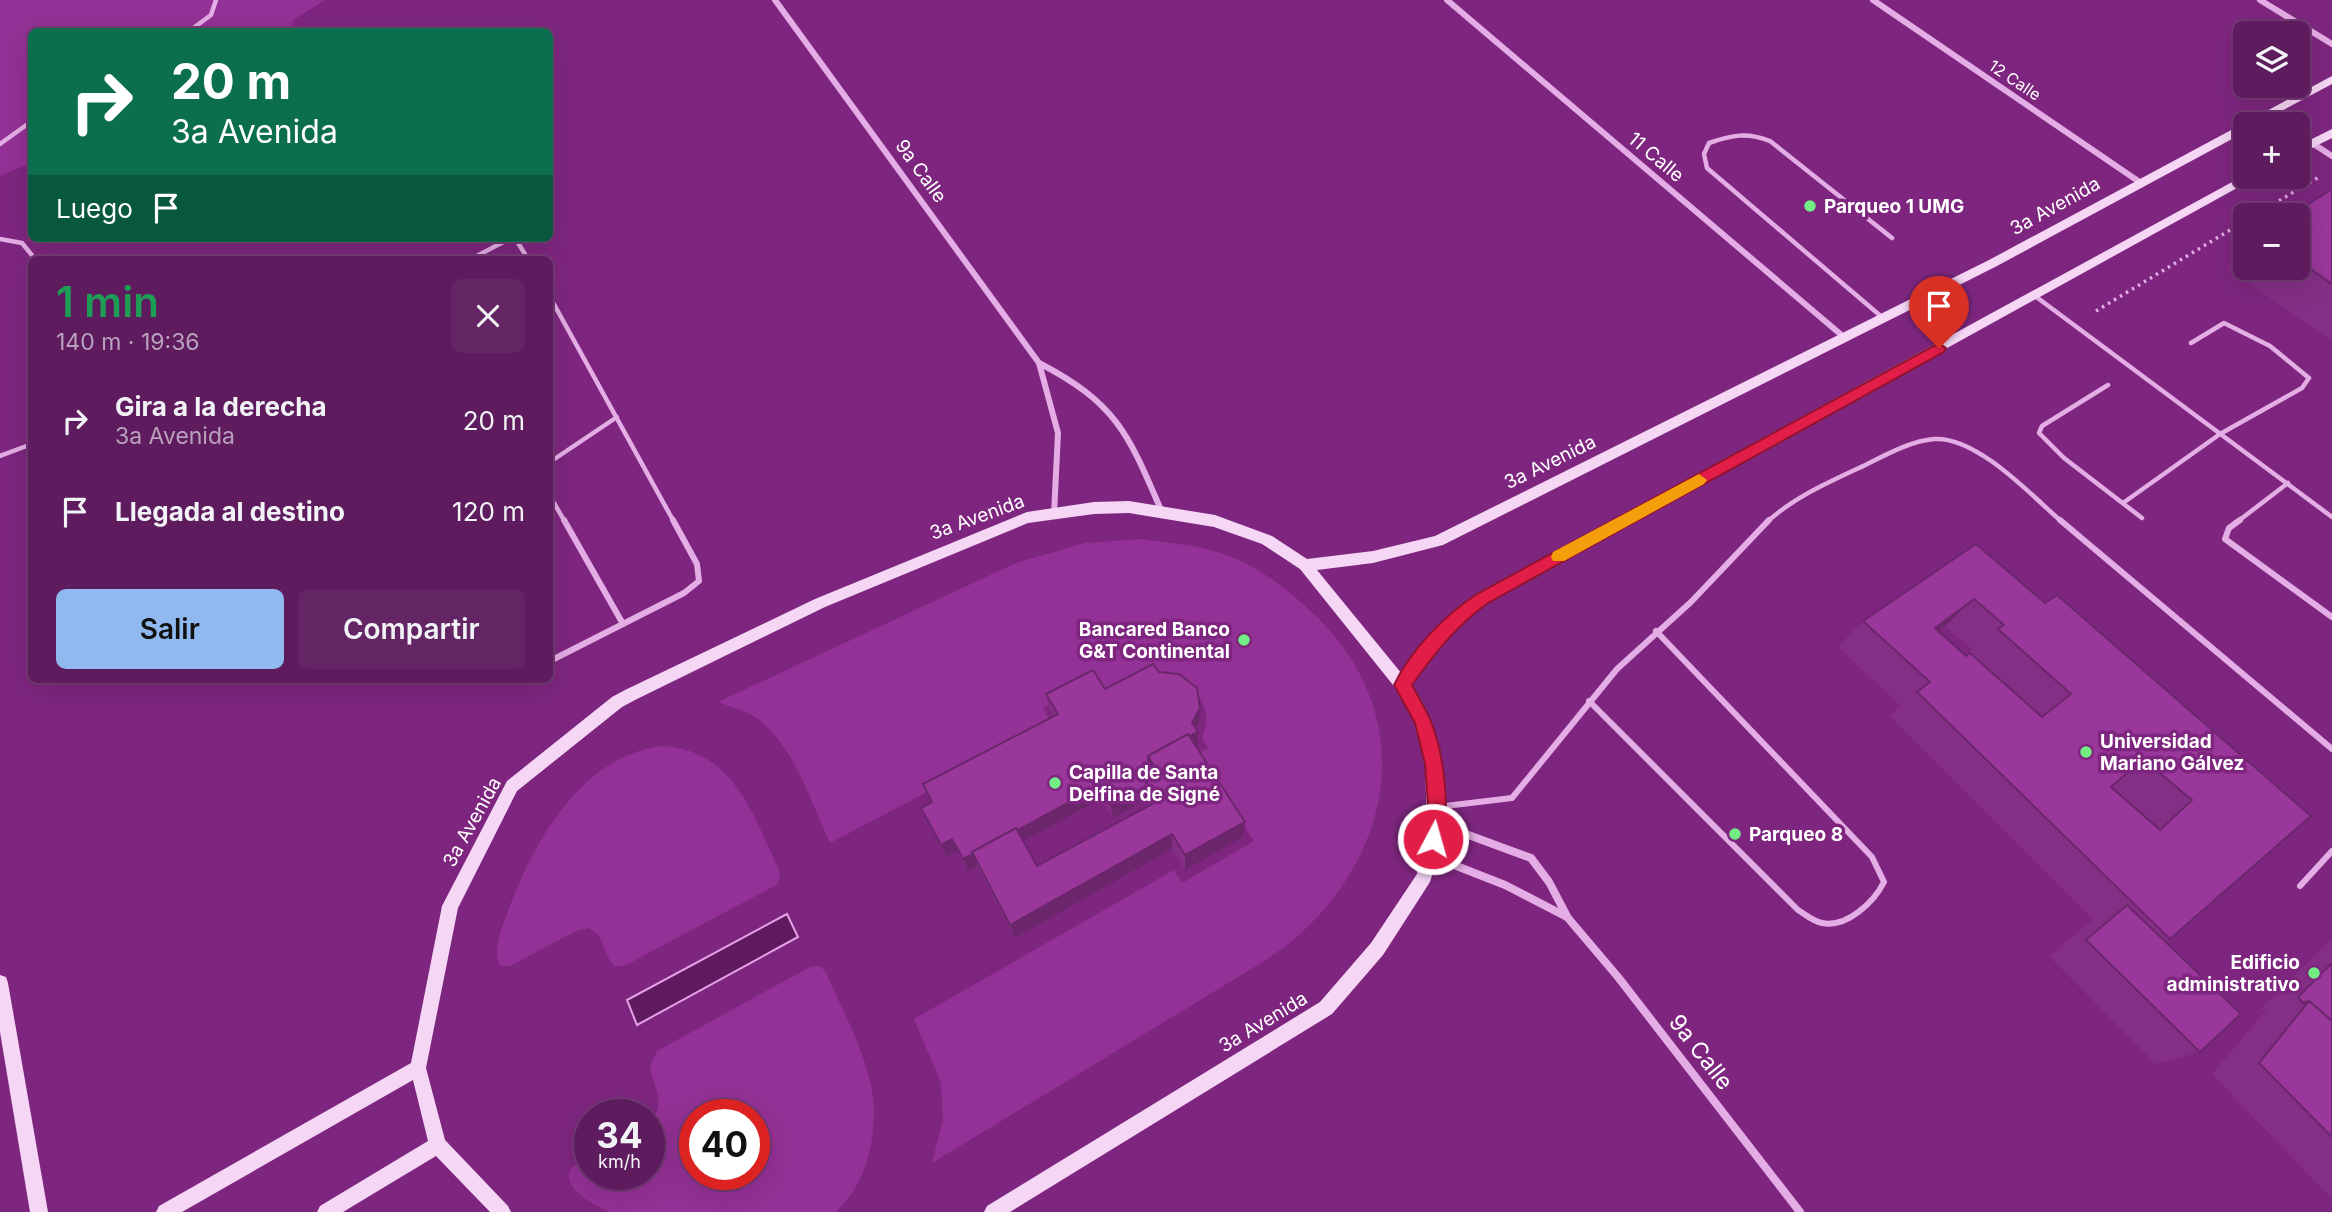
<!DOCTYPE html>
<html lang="es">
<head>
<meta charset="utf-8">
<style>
	:root { --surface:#5e1c5f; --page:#642565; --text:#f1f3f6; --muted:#b9a1bd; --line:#733a74; --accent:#90b9f0 }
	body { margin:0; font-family:Inter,sans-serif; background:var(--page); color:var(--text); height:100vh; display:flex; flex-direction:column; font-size:26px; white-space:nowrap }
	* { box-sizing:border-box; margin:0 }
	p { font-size:23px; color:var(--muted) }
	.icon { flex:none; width:38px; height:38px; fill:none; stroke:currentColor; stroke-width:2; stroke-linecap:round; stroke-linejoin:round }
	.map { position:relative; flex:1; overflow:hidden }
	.side { position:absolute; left:28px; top:256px; width:525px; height:427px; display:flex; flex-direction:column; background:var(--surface); border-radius:10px; box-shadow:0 7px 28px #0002,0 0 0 2px var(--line) }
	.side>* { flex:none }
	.guide { position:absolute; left:28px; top:28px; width:525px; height:214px; border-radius:10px; box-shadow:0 7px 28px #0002,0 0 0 2px var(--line); background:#0b6e4f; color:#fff; overflow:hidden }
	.fabs { position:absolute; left:2233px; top:21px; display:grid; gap:14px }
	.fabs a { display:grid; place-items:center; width:77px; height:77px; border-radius:10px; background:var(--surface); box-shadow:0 7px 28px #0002,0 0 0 2px var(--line); font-size:35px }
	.speed { position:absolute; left:574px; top:1099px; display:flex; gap:14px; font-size:35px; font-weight:700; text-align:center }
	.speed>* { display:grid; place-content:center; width:91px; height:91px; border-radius:50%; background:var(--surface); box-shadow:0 7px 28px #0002,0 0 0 2px var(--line); line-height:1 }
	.speed small { font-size:18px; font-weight:400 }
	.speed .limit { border:10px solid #d22; background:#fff; color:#111 }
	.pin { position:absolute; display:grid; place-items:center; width:60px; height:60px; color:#fff; margin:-72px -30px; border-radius:50% 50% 50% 0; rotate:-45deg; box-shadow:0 0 7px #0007 }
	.pin .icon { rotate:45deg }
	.me { position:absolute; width:77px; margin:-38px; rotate:6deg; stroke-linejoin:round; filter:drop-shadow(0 0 5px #0008) }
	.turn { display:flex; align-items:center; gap:24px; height:147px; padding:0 28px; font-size:32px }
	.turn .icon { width:91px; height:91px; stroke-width:2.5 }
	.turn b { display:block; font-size:49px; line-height:60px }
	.then { display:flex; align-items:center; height:66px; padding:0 28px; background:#0003; gap:14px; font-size:26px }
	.round { display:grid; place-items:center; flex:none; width:74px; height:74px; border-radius:10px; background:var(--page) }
	.headline { display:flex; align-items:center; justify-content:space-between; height:119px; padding:0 28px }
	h1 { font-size:42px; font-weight:600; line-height:52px; color:#1e9e55 }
	.cta { display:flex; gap:14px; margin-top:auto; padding:14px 28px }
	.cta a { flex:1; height:80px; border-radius:10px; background:var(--accent); color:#111; font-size:28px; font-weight:600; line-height:80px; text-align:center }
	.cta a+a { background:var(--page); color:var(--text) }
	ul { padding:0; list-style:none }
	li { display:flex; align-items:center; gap:21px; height:91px; padding:0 28px }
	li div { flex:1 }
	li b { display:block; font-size:26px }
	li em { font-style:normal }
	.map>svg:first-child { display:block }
</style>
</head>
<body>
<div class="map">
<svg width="2332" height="1212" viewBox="0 0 2332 1212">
	<rect width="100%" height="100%" fill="#7e267f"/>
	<g fill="#943196" fill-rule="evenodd">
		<path d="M 0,0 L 325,0 L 293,20 L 291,31 L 32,32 L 31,163 L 0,176 Z"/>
		<path d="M 1141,539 C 1165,543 1191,544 1214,551 C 1255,563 1286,588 1316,616 C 1414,711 1398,845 1300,934 C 1290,944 1278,951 1266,960 L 932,1163 L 943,1119 L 941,1083 L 914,1019 L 1174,870 L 1182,883 L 1254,841 L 1197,754 L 1208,748 L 1202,738 C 1209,718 1208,706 1193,690 L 1109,695 L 1098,679 L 1043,708 L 1053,726 L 830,843 C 811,802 795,748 758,719 C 747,711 731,707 718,702 L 1016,563 L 1085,543 Z"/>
		<path d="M 660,746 C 734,748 753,816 780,872 L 778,884 L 624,966 L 615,966 C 602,955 606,935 588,928 L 576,931 L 510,966 L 501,966 C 491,952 502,928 507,914 C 533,843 578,759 660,746 Z"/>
		<path d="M 820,966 L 826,972 C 840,1006 860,1041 869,1077 C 881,1120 871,1182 835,1212 L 609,1212 C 596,1206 560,1188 571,1169 C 574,1163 584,1160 590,1157 L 590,1174 L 649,1174 L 649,1122 C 668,1104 653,1087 650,1066 L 657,1051 L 810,967 ZM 695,1115 L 754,1115 L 754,1174 L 695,1174 Z"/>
	</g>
	<path fill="#601b60" stroke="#e4a1e6" stroke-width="2" d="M 787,914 L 798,937 L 637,1025 L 627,1000 Z"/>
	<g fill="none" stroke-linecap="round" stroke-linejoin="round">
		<g stroke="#e4ade5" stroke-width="3.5" stroke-dasharray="2.5 4.5" stroke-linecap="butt">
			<path d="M 2255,215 L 2319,177"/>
			<path d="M 2096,311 L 2245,221"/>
		</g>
		<g stroke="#e4ade5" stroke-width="4.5">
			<path d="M 188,32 L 211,15 L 216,0"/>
			<path d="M 0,144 L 32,121"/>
			<path d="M 515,238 L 528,259"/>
			<path d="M 0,239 L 22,243 L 35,259"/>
			<path d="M 471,259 L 511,238"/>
			<path d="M 2035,296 L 2332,517"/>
			<path d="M 550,297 L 674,522"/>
			<path d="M 1883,318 L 1707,168 L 1704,154 L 1709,143 C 1732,135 1747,132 1770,141 L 1892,238"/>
			<path d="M 2108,385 L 2042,426 L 2039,433 L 2064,458 L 2142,518"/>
			<path d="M 0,456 L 32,444"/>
			<path d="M 550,462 L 617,417"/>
			<path d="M 550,496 L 565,522"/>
			<path d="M 2123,503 L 2220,434 L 2302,388 L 2309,378 L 2270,346 L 2224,323 L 2191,343"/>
			<path d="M 1767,522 C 1793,498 1827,483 1859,468 C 1882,457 1909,441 1934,439 C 1977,436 2032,496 2062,522"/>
			<path d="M 2237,522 L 2288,483"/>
		</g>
		<g stroke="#e4ade5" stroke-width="6">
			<path d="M 564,520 L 623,624"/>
			<path d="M 2060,520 L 2332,749"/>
			<path d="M 2240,520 L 2229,528 L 2225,539 L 2332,617"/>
			<path d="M 550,661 L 684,593 L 699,581 L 697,564 L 673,520"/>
			<path d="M 1589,701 L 1798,910 C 1806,915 1813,921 1822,923 C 1847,928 1874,902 1884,882 L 1872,857 L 1656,631"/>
			<path d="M 1437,807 L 1512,798 L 1617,669 L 1691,602 L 1769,520"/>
			<path d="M 2300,886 L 2332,851"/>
		</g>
		<g stroke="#e4ade5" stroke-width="6">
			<path d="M 775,0 L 1039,363 L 1058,433 L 1054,514"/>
			<path d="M 1447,0 L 1845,338"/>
			<path d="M 1873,0 L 2141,183"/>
			<path d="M 2260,0 L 2332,44"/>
			<path d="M 2312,143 L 2332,156"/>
			<path d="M 1039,363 C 1116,403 1128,433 1161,510"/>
		</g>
		<g stroke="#e4ade5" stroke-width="8">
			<path d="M 1436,823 L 1531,858 L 1549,882 L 1568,918 L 1618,977 L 1800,1212"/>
			<path d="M 1431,856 L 1505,885 L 1567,917"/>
		</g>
		<g fill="#f5d6f5" fill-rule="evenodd">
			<path d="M 2332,76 L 2332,84 L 2257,124 L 2245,124 L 2245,132 L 1997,266 L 1443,545 L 1373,563 L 1317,570 L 1402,674 L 1443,623 L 1477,594 L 2245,175 L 2257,177 L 1487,602 C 1456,626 1433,654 1410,686 L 1430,722 L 1441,764 L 1443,823 L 1438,856 L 1430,882 L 1383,955 L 1332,1014 L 1010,1212 L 984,1212 L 987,1206 L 1320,1002 L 1371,943 L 1417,874 L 1427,823 L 1425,764 L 1416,724 L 1397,690 L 1300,569 L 1262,544 L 1214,527 L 1129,513 L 1094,514 L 1028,523 L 825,607 L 635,700 L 622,707 L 517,791 L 458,908 L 426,1068 L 445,1140 L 508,1206 L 511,1212 L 490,1212 L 436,1156 L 343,1212 L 317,1212 L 320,1206 L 428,1141 L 413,1080 L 182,1212 L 156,1212 L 159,1206 L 411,1063 L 442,906 L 507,781 L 612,697 L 625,690 L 815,599 L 1027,512 L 1094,502 L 1129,501 L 1215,515 L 1272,536 L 1307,559 L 1373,551 L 1435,536 L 1989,260 Z"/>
			<path d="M 2332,129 L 2332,138 L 2298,155 L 2298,146 Z"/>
			<path d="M 0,975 L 6,977 L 8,983 L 48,1212 L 30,1212 L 0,1032 Z"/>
		</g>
	</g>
	<g fill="#842f85" fill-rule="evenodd">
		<path d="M 2332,189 L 2332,341 L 2227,268 L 2245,249 L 2245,268 L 2298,268 L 2298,215 Z"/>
		<path d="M 1976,544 L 2045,603 L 2311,816 L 2170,939 L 2165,941 L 2200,1052 L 2156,1064 L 2049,956 L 2089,923 L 2094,920 L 1889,716 L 1901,706 L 1838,647 L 1863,621 ZM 1945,626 L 1973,650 L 1966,656 L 1938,631 ZM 2111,787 L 2112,787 L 2152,821 L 2151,823 Z"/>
		<path d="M 1159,672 L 1199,722 L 1196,729 L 1198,732 L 1198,746 L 1196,746 L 1245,822 L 1243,837 L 1185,870 L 1172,849 L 1015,938 L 977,866 L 968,871 L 957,851 L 946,857 L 921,808 L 932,803 L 923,784 L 1054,716 L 1049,709 L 1046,694 L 1105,689 ZM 1101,799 L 1113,818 L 1147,799 L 1151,805 L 1037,866 L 1024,841 Z"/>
		<path d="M 2332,939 L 2332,1199 L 2212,1074 L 2262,1015 L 2267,1013 L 2261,1008 Z"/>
	</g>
	<g fill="#6c266c">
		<path d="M 1974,599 L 1945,626 L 1907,653 L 1935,628 Z"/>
		<path d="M 1200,708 L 1199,722 L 1193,735 L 1198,732 L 1198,746 L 1156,769 L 1192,723 Z"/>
		<path d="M 1099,786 L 1101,799 L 979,865 L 973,854 Z"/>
		<path d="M 1146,786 L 1147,799 L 1113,818 L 1111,805 Z"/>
		<path d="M 1245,822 L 1243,837 L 1185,870 L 1185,855 Z"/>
		<path d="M 1172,834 L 1172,849 L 1015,938 L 1010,925 Z"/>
		<path d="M 952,839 L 957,851 L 946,857 L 941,845 Z"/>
		<path d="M 973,854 L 977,866 L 968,871 L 963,859 Z"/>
	</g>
	<g fill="#9a379b" stroke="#6c266c" stroke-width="2" fill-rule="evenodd">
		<path d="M 2332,189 L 2332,284 L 2298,260 L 2298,215 L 2291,215 Z"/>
		<path d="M 1976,544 L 2045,603 L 2057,595 L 2311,816 L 2170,939 L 1917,692 L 1930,682 L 1863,621 ZM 1974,599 L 2004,625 L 1998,629 L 2071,694 L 2042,717 L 1970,653 L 1966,656 L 1935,628 ZM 2143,759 L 2192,800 L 2160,830 L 2111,787 Z"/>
		<path d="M 1153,664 L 1159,672 L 1179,674 L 1197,688 L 1200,708 L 1192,723 L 1198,732 L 1190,736 L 1188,734 L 1148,756 L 1148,760 L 1158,776 L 1146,782 L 1146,786 L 1111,805 L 1099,786 L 1018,830 L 1016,828 L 972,852 L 973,854 L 963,859 L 952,839 L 941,845 L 921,808 L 932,802 L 923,784 L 1058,714 L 1046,694 L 1093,670 L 1105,689 Z"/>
		<path d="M 1188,734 L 1245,822 L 1185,855 L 1172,834 L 1010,925 L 972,852 L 1016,828 L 1037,866 L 1158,801 L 1146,782 L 1160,776 L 1148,756 Z"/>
		<path d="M 2127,905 L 2241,1014 L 2200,1052 L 2086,940 Z"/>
		<path d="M 2332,963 L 2332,1021 L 2309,1001 L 2303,1003 L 2298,997 Z"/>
		<path d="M 2309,1001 L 2332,1021 L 2332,1137 L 2259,1063 Z"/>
	</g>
	<path fill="#e11d48" stroke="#92132f" stroke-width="2" d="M 1939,343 L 1946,348 L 1944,352 L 1488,603 C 1456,626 1435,653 1412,685 C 1418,696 1425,708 1430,719 C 1443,750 1453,814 1439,845 L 1433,848 L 1427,845 L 1424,839 L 1428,807 L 1425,764 L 1415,723 L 1394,685 C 1411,649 1445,615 1477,594 Z"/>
	<path fill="#f59e0b" d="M 1699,474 L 1707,480 L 1704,484 L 1564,561 L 1553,561 L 1551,557 L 1553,552 Z"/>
	<g fill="#72ee84" stroke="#7e267f" stroke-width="2.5">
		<circle cx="1810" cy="206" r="7"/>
		<circle cx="1244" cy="640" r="7"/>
		<circle cx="2086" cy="752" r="7"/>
		<circle cx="1055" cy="783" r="7"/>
		<circle cx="1735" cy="834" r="7"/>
		<circle cx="2314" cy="973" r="7"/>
	</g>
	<g text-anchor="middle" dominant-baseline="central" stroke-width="7" stroke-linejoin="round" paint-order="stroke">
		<g font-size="16" fill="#fff" stroke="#7e267f">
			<text transform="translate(2015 80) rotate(34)">12 Calle</text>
		</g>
		<g font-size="19" fill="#fff" stroke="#7e267f">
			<text transform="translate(1656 157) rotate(40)">11 Calle</text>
			<text transform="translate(921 171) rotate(54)">9a Calle</text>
			<text transform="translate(2055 206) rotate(-29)">3a Avenida</text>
			<text transform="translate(1550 462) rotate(-26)">3a Avenida</text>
			<text transform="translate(977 517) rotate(-20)">3a Avenida</text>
			<text transform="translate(472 822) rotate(-61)">3a Avenida</text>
			<text transform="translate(1263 1022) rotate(-31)">3a Avenida</text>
		</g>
		<g font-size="19" font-weight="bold" fill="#fff" stroke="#7e267f" text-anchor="start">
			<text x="1824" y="206">Parqueo 1 UMG</text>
			<text x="1230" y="629" text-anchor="end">Bancared Banco<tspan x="1230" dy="22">G&amp;T Continental</tspan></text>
			<text x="2100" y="741">Universidad<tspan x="2100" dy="22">Mariano Gálvez</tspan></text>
			<text x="1069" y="772">Capilla de Santa<tspan x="1069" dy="22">Delfina de Signé</tspan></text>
			<text x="1749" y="834">Parqueo 8</text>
			<text x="2300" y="962" text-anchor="end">Edificio<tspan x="2300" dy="22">administrativo</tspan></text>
		</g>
		<g font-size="23" fill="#fff" stroke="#7e267f">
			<text transform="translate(1701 1052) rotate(52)">9a Calle</text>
		</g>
	</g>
</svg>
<div class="fabs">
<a><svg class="icon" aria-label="layers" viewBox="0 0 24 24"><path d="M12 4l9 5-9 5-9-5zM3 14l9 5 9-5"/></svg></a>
<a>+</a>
<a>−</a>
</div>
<div class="speed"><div>34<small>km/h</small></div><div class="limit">40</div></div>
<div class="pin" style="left:1939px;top:348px;background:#d93025"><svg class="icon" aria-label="arrive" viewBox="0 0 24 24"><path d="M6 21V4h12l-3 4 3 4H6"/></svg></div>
<svg class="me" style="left:1433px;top:839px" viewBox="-20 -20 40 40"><circle r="17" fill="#e11d48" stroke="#fff" stroke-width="3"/><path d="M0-11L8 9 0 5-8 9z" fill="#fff"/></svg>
<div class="guide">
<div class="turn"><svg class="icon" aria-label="right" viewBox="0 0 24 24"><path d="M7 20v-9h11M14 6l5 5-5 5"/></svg><div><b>20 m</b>3a Avenida</div></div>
<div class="then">Luego<svg class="icon" aria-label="arrive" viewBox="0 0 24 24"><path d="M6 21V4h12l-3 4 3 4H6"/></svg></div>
</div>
<section class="side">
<div class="headline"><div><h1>1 min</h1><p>140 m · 19:36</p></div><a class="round"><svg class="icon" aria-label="close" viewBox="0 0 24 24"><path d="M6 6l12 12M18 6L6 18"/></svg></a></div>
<ul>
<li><svg class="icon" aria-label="right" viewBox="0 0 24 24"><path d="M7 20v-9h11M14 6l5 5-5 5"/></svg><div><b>Gira a la derecha</b><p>3a Avenida</p></div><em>20 m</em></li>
<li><svg class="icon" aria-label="arrive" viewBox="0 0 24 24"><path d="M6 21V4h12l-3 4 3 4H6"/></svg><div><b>Llegada al destino</b></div><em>120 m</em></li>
</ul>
<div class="cta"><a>Salir</a><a>Compartir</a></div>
</section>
</div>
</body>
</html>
